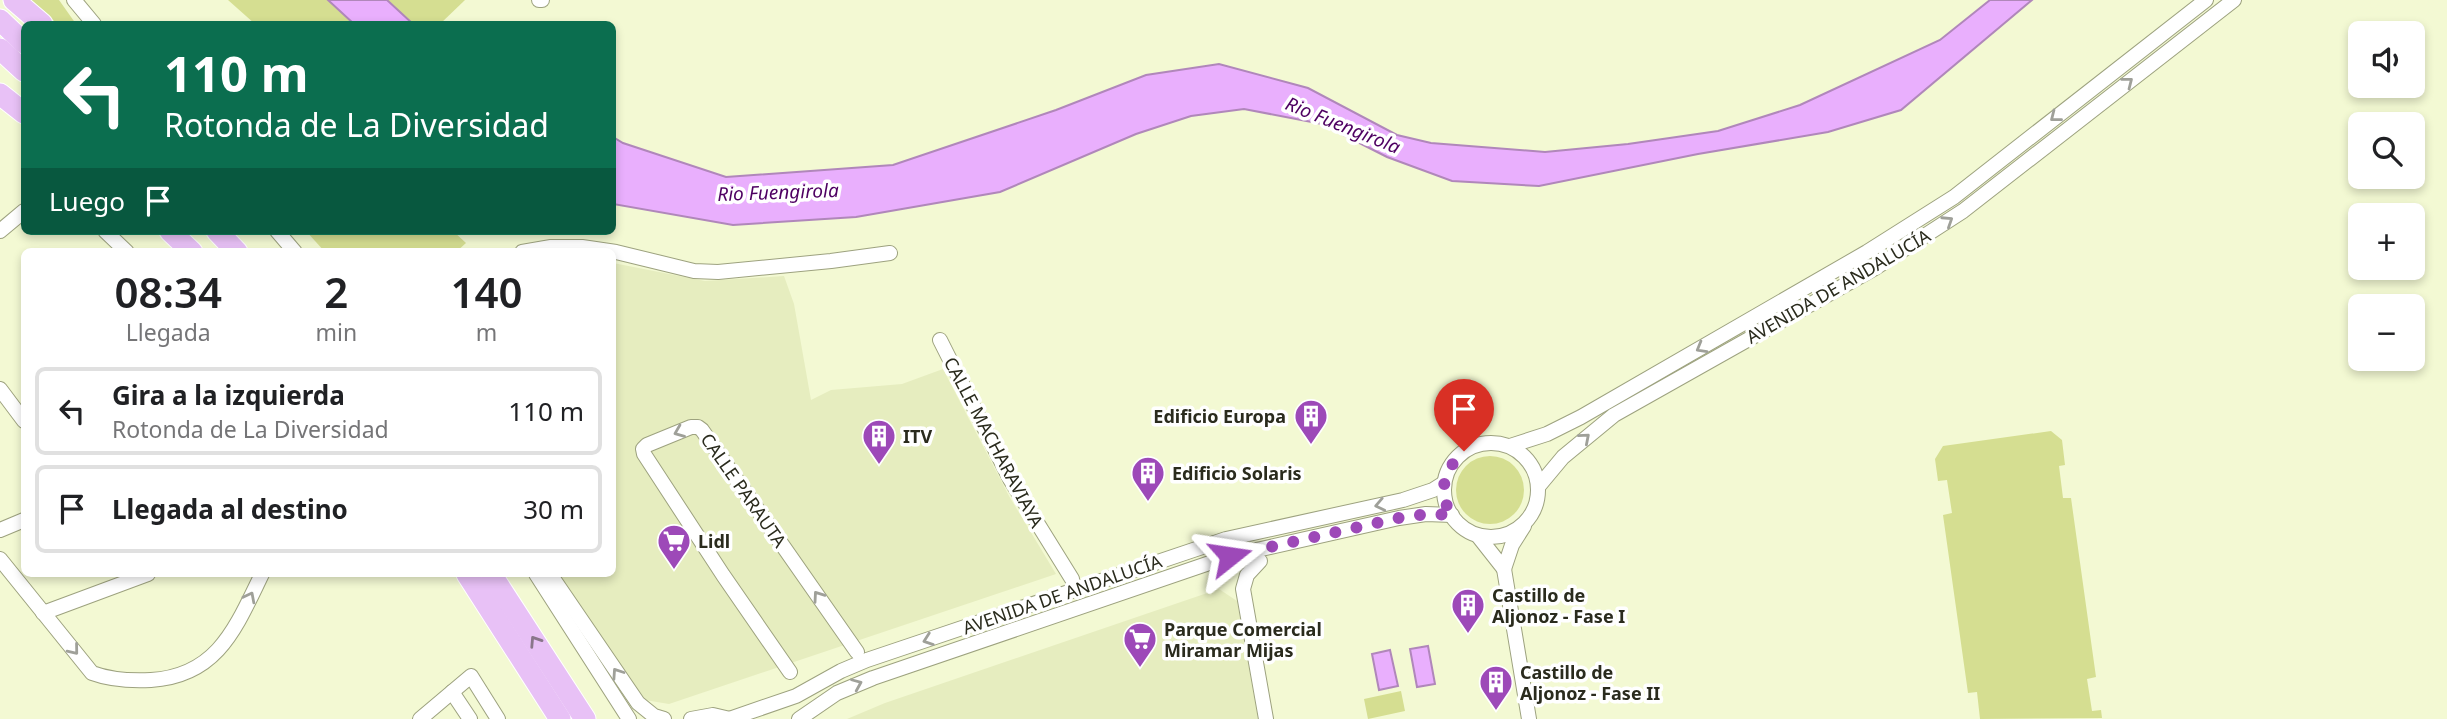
<!DOCTYPE html>
<html lang="es">
<head>
<meta charset="utf-8">
<style>
	:root { --surface:#fff; --page:#f2f2f2; --text:#202124; --muted:#757577; --line:#e0e0e0 }
	body { margin:0; font-family:"Noto Sans",sans-serif; background:var(--page); color:var(--text); height:100vh; display:flex; flex-direction:column; font-size:26px; white-space:nowrap }
	* { box-sizing:border-box; margin:0 }
	p { font-size:23px; color:var(--muted) }
	.icon { flex:none; width:38px; height:38px; fill:none; stroke:currentColor; stroke-width:2; stroke-linecap:round; stroke-linejoin:round }
	.map { position:relative; flex:1; overflow:hidden }
	.panel { position:absolute; left:21px; top:248px; width:595px; height:329px; display:flex; flex-direction:column; background:var(--surface); border-radius:10px; box-shadow:0 4px 10px #0003 }
	.panel>* { flex:none }
	.hud { position:absolute; left:21px; top:21px; width:595px; height:214px; border-radius:10px; box-shadow:0 4px 10px #0003; background:#0b6e4f; color:#fff; overflow:hidden }
	.tools { position:absolute; left:2348px; top:21px; display:grid; gap:14px }
	.tools a { display:grid; place-items:center; width:77px; height:77px; border-radius:10px; background:var(--surface); box-shadow:0 4px 10px #0003; font-size:35px }
	.pin { position:absolute; display:grid; place-items:center; width:60px; height:60px; color:#fff; margin:-72px -30px; border-radius:50% 50% 50% 0; rotate:-45deg; box-shadow:0 0 7px #0007 }
	.pin .icon { rotate:45deg }
	.me { position:absolute; width:77px; margin:-38px; rotate:75deg; stroke-linejoin:round; filter:drop-shadow(0 0 5px #0008) }
	.turn { display:flex; align-items:center; gap:24px; height:147px; padding:0 28px; font-size:32px }
	.turn .icon { width:91px; height:91px; stroke-width:2.5 }
	.turn b { display:block; font-size:49px; line-height:60px }
	.then { display:flex; align-items:center; height:66px; padding:0 28px; background:#0003; gap:14px; font-size:26px }
	.eta { display:flex; justify-content:space-evenly; align-items:center; height:119px; text-align:center }
	.eta b { font-size:42px; font-weight:600; line-height:49px }
	ul { padding:0; list-style:none }
	li { display:flex; align-items:center; gap:21px; height:88px; margin:0 14px 10px; padding:0 14px; border:4px solid var(--line); border-radius:10px }
	li div { flex:1 }
	li b { display:block; font-size:26px }
	li em { font-style:normal }
	.map>svg:first-child { display:block }
</style>
</head>
<body>
<div class="map">
<svg width="2447" height="719" viewBox="0 0 2447 719">
	<rect width="100%" height="100%" fill="#f3f9d3"/>
	<g fill="#e6edbf">
		<path d="M 613,263 L 705,281 L 784,276 L 794,304 L 811,400 L 831,390 L 902,384 L 943,369 L 1009,496 L 1056,574 L 669,704 L 645,700 L 557,574 L 612,574 Z"/>
		<path d="M 1219,589 L 1237,601 L 1258,719 L 847,719 L 885,703 Z"/>
	</g>
	<g fill="#d5de91">
		<path d="M 28,0 L 59,0 L 76,24 L 58,24 Z"/>
		<path d="M 228,0 L 328,0 L 354,24 L 255,24 Z"/>
		<path d="M 387,0 L 465,0 L 440,24 L 413,24 Z"/>
		<path d="M 306,231 L 453,231 L 466,243 L 456,252 L 325,252 Z"/>
		<path d="M 2051,431 L 2062,440 L 2065,465 L 2059,466 L 2063,498 L 2071,498 L 2096,677 L 2087,679 L 2092,711 L 2101,710 L 2102,718 L 1980,719 L 1977,692 L 1968,693 L 1943,515 L 1952,513 L 1947,480 L 1938,481 L 1935,459 L 1943,446 Z"/>
		<circle cx="1490" cy="490" r="34"/>
		<path d="M 1401,691 L 1405,711 L 1368,719 L 1364,699 Z"/>
	</g>
	<g fill="#e9affd" stroke="#b087ba" stroke-width="2">
		<path d="M 328,0 L 387,0 L 413,24 L 354,24 Z"/>
		<path d="M 1990,0 L 2032,0 L 1901,110 L 1828,132 L 1698,154 L 1539,186 L 1452,181 L 1387,157 L 1322,124 L 1244,109 L 1191,116 L 1136,134 L 1000,192 L 856,217 L 733,225 L 613,204 L 613,137 L 623,143 L 726,177 L 893,165 L 1056,110 L 1146,75 L 1219,64 L 1308,88 L 1397,135 L 1431,143 L 1545,152 L 1628,144 L 1718,131 L 1800,105 L 1940,40 Z"/>
		<path d="M 1428,646 L 1435,684 L 1417,687 L 1410,649 Z"/>
		<path d="M 1390,650 L 1398,686 L 1379,690 L 1372,654 Z"/>
	</g>
	<g fill="none" stroke-linecap="round" stroke-linejoin="round">
		<defs>
			<g id="minor">
				<path d="M 74,0 L 94,24"/>
				<path d="M 539,0 L 542,0"/>
				<path d="M 0,231 L 24,211"/>
				<path d="M 105,231 L 127,252"/>
				<path d="M 277,231 L 295,252"/>
				<path d="M 522,252 L 551,247 L 582,247 L 616,252 L 694,271 L 718,272 L 831,261 L 890,253"/>
				<path d="M 940,340 L 1010,479 L 1072,579"/>
				<path d="M 0,389 L 24,421"/>
				<circle cx="1491" cy="490" r="47"/>
				<path d="M 1510,446 L 1547,434 L 1581,417 L 1867,252 L 1954,197 L 2206,0"/>
				<path d="M 1538,487 L 1563,457 L 1614,415 L 1875,268 L 1963,211 L 2234,0"/>
				<path d="M 0,530 L 24,520"/>
				<path d="M 1478,536 L 1504,569 L 1512,545 L 1524,526"/>
				<path d="M 0,559 L 92,673 C 111,680 131,681 151,680 C 218,676 236,627 262,574"/>
				<path d="M 1260,561 L 1247,575 L 1243,589 L 1266,719"/>
				<path d="M 1504,569 L 1529,719"/>
				<path d="M 536,574 L 629,719"/>
				<path d="M 550,574 L 638,703 L 654,716 L 664,719"/>
				<path d="M 43,613 L 148,574"/>
				<path d="M 790,672 L 723,575 L 644,454 L 643,449 L 647,445 L 691,427 L 698,427 L 702,430 L 857,652"/>
				<path d="M 452,692 L 470,719"/>
				<path d="M 420,719 L 471,676 L 498,719"/>
				<path d="M 691,719 L 713,715 L 730,719"/>
				<path d="M 729,719 L 796,696 L 841,671 L 867,660 L 1226,539 L 1403,500 L 1433,490 L 1444,483"/>
				<path d="M 799,719 L 837,693 L 873,678 L 1230,556 L 1399,518 L 1426,514 L 1452,515"/>
			</g>
			<g id="highway">
				<path d="M 14,0 L 42,24"/>
				<path d="M 0,20 L 24,43"/>
				<path d="M 0,49 L 24,71"/>
				<path d="M 0,94 L 24,113"/>
				<path d="M 170,231 L 192,252"/>
				<path d="M 217,231 L 237,252"/>
				<path d="M 467,574 L 560,719"/>
				<path d="M 491,574 L 585,719"/>
			</g>
		</defs>
		<use href="#minor" stroke="#9da27f" stroke-width="16"/>
		<use href="#highway" stroke="#fff" stroke-width="23"/>
		<use href="#minor" stroke="#fff" stroke-width="14"/>
		<use href="#highway" stroke="#e8c1f6" stroke-width="21"/>
	</g>
	<defs><path id="oneway-chevron" d="M-2-3.5L2.5 0L-2 3.5" fill="none" stroke-width="1.6" stroke-linecap="round" stroke-linejoin="round" transform="scale(1.75)"/></defs>
	<g stroke="#9fa099">
		<use href="#oneway-chevron" transform="translate(2128 82) rotate(-38)"/>
		<use href="#oneway-chevron" transform="translate(2055 117) rotate(142)"/>
		<use href="#oneway-chevron" transform="translate(1948 221) rotate(-33)"/>
		<use href="#oneway-chevron" transform="translate(1701 348) rotate(150)"/>
		<use href="#oneway-chevron" transform="translate(679 432) rotate(158)"/>
		<use href="#oneway-chevron" transform="translate(1585 438) rotate(-41)"/>
		<use href="#oneway-chevron" transform="translate(1380 505) rotate(168)"/>
		<use href="#oneway-chevron" transform="translate(818 596) rotate(-125)"/>
		<use href="#oneway-chevron" transform="translate(250 597) rotate(-63)"/>
		<use href="#oneway-chevron" transform="translate(928 640) rotate(161)"/>
		<use href="#oneway-chevron" transform="translate(74 650) rotate(51)"/>
		<use href="#oneway-chevron" transform="translate(617 673) rotate(-124)"/>
		<use href="#oneway-chevron" transform="translate(857 684) rotate(-23)"/>
	</g>
	<use stroke="#89768a" href="#oneway-chevron" transform="translate(535 641) rotate(-123)"/>
	<g fill="none" stroke-linecap="round" stroke-linejoin="round">
		<path stroke="#9d49b8" stroke-width="12" stroke-dasharray="0 21.6" d="M 1230,556 L 1399,518 L 1426,514 L 1452,515 C 1436,492 1445,469 1464,451"/>
	</g>
	<defs>
		<symbol id="building-pin" viewBox="-11 -11 22 30"><path d="M0 17L-7.5 6A9.5 9.5 0 1 1 7.5 6Z" fill="#9d49b8" stroke="#fff"/><path d="M-4-6H4V6H1V3H-1V6H-4ZM-2.5-4.3h1.7v1.8h-1.7ZM.8-4.3h1.7v1.8H.8ZM-2.5-1h1.7V.8h-1.7ZM.8-1h1.7V.8H.8Z" fill="#fff"/></symbol>
		<symbol id="supermarket-pin" viewBox="-11 -11 22 30"><path d="M0 17L-7.5 6A9.5 9.5 0 1 1 7.5 6Z" fill="#9d49b8" stroke="#fff"/><path d="M-6-5.5h2.5l.6 2H6L4.5 2H-2.5L-4.4-4H-6ZM-1.5 3.2a1.3 1.3 0 1 0 .1 0ZM3 3.2a1.3 1.3 0 1 0 .1 0Z" fill="#fff"/></symbol>
	</defs>
	<g fill-rule="evenodd">
		<use href="#building-pin" x="1292" y="397" width="38" height="52"/>
		<use href="#building-pin" x="860" y="417" width="38" height="52"/>
		<use href="#building-pin" x="1129" y="454" width="38" height="52"/>
		<use href="#supermarket-pin" x="655" y="522" width="38" height="52"/>
		<use href="#building-pin" x="1449" y="586" width="38" height="52"/>
		<use href="#supermarket-pin" x="1121" y="620" width="38" height="52"/>
		<use href="#building-pin" x="1477" y="663" width="38" height="52"/>
	</g>
	<g text-anchor="middle" dominant-baseline="central" stroke-width="7" stroke-linejoin="round" paint-order="stroke">
		<g font-size="18" fill="#2a2b1d" stroke="#fff">
			<text transform="translate(1838 286) rotate(-30)">AVENIDA DE ANDALUCÍA</text>
			<text transform="translate(994 442) rotate(62)">CALLE MACHARAVIAYA</text>
			<text transform="translate(744 490) rotate(55)">CALLE PARAUTA</text>
			<text transform="translate(1062 594) rotate(-19)">AVENIDA DE ANDALUCÍA</text>
		</g>
		<g font-size="18" font-weight="bold" fill="#2a2b1d" stroke="#fff" text-anchor="start">
			<text x="1286" y="416" text-anchor="end">Edificio Europa</text>
			<text x="903" y="436">ITV</text>
			<text x="1172" y="473">Edificio Solaris</text>
			<text x="698" y="541">Lidl</text>
			<text x="1492" y="595">Castillo de<tspan x="1492" dy="21">Aljonoz - Fase I</tspan></text>
			<text x="1164" y="629">Parque Comercial<tspan x="1164" dy="21">Miramar Mijas</tspan></text>
			<text x="1520" y="672">Castillo de<tspan x="1520" dy="21">Aljonoz - Fase II</tspan></text>
		</g>
		<g font-size="19" font-style="italic" fill="#4e0062" stroke="#fff">
			<text transform="translate(1343 125) rotate(22)">Rio Fuengirola</text>
			<text transform="translate(778 192) rotate(-2)">Rio Fuengirola</text>
		</g>
	</g>
</svg>
<div class="tools">
<a><svg class="icon" aria-label="sound" viewBox="0 0 24 24"><path d="M4 9h4l5-4v14l-5-4H4zM17 9q2 3 0 6"/></svg></a>
<a><svg class="icon" aria-label="search" viewBox="0 0 24 24"><circle cx="10" cy="10" r="6"/><path d="M15 15l6 6"/></svg></a>
<a>+</a>
<a>−</a>
</div>
<div class="pin" style="left:1464px;top:451px;background:#d93025"><svg class="icon" aria-label="arrive" viewBox="0 0 24 24"><path d="M6 21V4h12l-3 4 3 4H6"/></svg></div>
<svg class="me" style="left:1230px;top:556px" viewBox="-20 -20 40 40"><path d="M0-17L14 15 0 8-14 15z" fill="#9d49b8" stroke="#fff" stroke-width="4"/></svg>
<div class="hud">
<div class="turn"><svg class="icon" aria-label="left" viewBox="0 0 24 24"><path d="M17 20v-9H6M10 6l-5 5 5 5"/></svg><div><b>110 m</b>Rotonda de La Diversidad</div></div>
<div class="then">Luego<svg class="icon" aria-label="arrive" viewBox="0 0 24 24"><path d="M6 21V4h12l-3 4 3 4H6"/></svg></div>
</div>
<section class="panel">
<div class="eta">
<div><b>08:34</b><p>Llegada</p></div>
<div><b>2</b><p>min</p></div>
<div><b>140</b><p>m</p></div>
</div>
<ul>
<li><svg class="icon" aria-label="left" viewBox="0 0 24 24"><path d="M17 20v-9H6M10 6l-5 5 5 5"/></svg><div><b>Gira a la izquierda</b><p>Rotonda de La Diversidad</p></div><em>110 m</em></li>
<li><svg class="icon" aria-label="arrive" viewBox="0 0 24 24"><path d="M6 21V4h12l-3 4 3 4H6"/></svg><div><b>Llegada al destino</b></div><em>30 m</em></li>
</ul>
</section>
</div>
</body>
</html>
